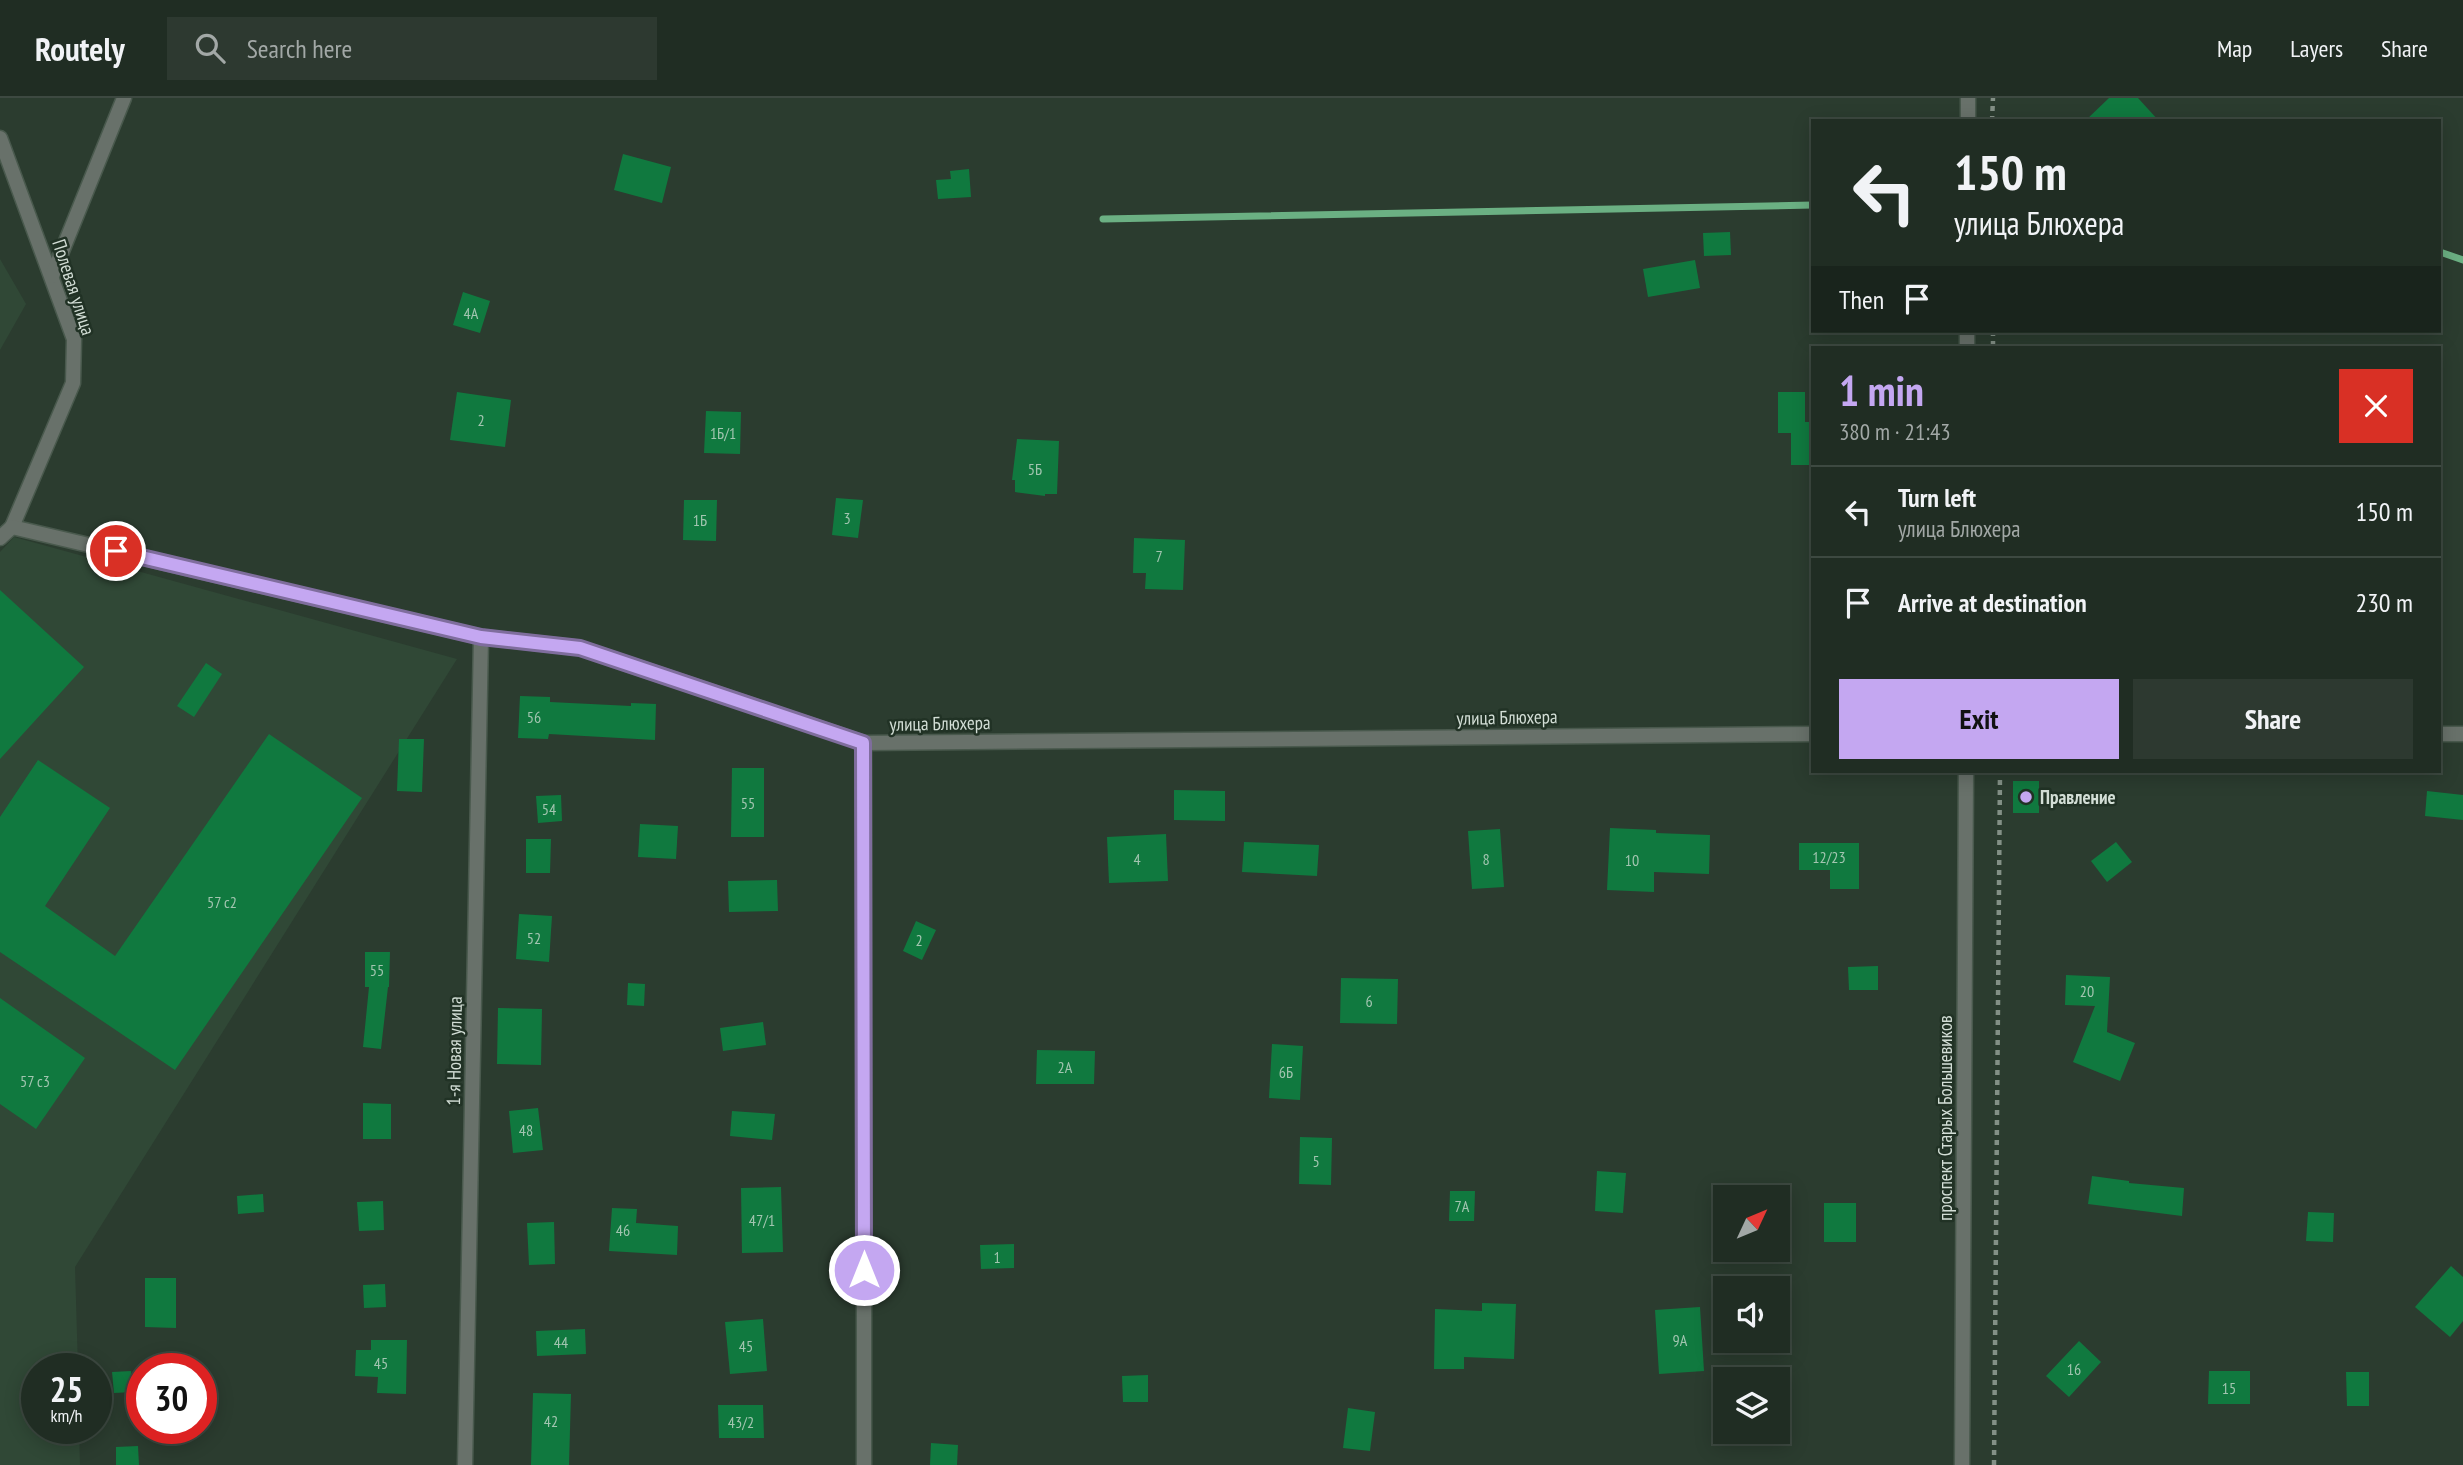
<!DOCTYPE html>
<html lang="en">
<head>
<meta charset="utf-8">
<style>
	:root { --surface:#202d23; --page:#2d3930; --text:#f1f3f6; --muted:#a2a8a6; --line:#3d4941; --accent:#c4a7f1 }
	body { margin:0; font-family:"PT Sans Narrow",sans-serif; background:var(--page); color:var(--text); height:100vh; display:flex; flex-direction:column; font-size:26px; white-space:nowrap }
	* { box-sizing:border-box; margin:0 }
	p { font-size:23px; color:var(--muted) }
	.icon { flex:none; width:38px; height:38px; fill:none; stroke:currentColor; stroke-width:2; stroke-linecap:round; stroke-linejoin:round }
	.map { position:relative; flex:1; overflow:hidden }
	.details { position:absolute; left:1811px; top:248px; width:630px; height:427px; display:flex; flex-direction:column; background:var(--surface); border-radius:0px; box-shadow:0 4px 18px #0003,0 0 0 2px var(--line) }
	.details>* { flex:none }
	.hud { position:absolute; left:1811px; top:21px; width:630px; height:214px; border-radius:0px; box-shadow:0 4px 18px #0003,0 0 0 2px var(--line); background:#202d23; color:var(--text); overflow:hidden }
	.needle { width:46px; rotate:46deg }
	.buttons { position:absolute; left:1713px; top:1087px; display:grid; gap:14px }
	.buttons a { display:grid; place-items:center; width:77px; height:77px; border-radius:0px; background:var(--surface); box-shadow:0 4px 18px #0003,0 0 0 2px var(--line); font-size:35px }
	.speed { position:absolute; left:21px; top:1255px; display:flex; gap:14px; font-size:35px; font-weight:700; text-align:center }
	.speed>* { display:grid; place-content:center; width:91px; height:91px; border-radius:50%; background:var(--surface); box-shadow:0 4px 18px #0003,0 0 0 2px var(--line); line-height:1 }
	.speed small { font-size:18px; font-weight:400 }
	.speed .limit { border:10px solid #d22; background:#fff; color:#111 }
	.pin { position:absolute; display:grid; place-items:center; width:60px; height:60px; color:#fff; margin:-30px; border:4px solid #fff; border-radius:50%; box-shadow:0 2px 7px #0007 }
	.me { position:absolute; width:77px; margin:-38px; rotate:0deg; stroke-linejoin:round; filter:drop-shadow(0 0 5px #0008) }
	.turn { display:flex; align-items:center; gap:24px; height:147px; padding:0 28px; font-size:32px }
	.turn .icon { width:91px; height:91px; stroke-width:2.5 }
	.turn b { display:block; font-size:49px; line-height:60px }
	.then { display:flex; align-items:center; height:66px; padding:0 28px; background:#0003; gap:14px; font-size:26px }
	.round { display:grid; place-items:center; flex:none; width:74px; height:74px; border-radius:0px; background:var(--page) }
	.headline { display:flex; align-items:center; justify-content:space-between; height:119px; padding:0 28px }
	h1 { font-size:42px; font-weight:800; line-height:52px; color:var(--accent) }
	.action { display:flex; gap:14px; margin-top:auto; padding:14px 28px }
	.action a { flex:1; height:80px; border-radius:0px; background:var(--accent); color:#111; font-size:28px; font-weight:800; line-height:80px; text-align:center }
	.action a+a { background:var(--page); color:var(--text) }
	ul { padding:0; list-style:none }
	li { display:flex; align-items:center; gap:21px; height:91px; padding:0 28px; border-top:2px solid var(--line) }
	li div { flex:1 }
	li b { display:block; font-size:26px }
	li em { font-style:normal }
	header { display:flex; align-items:center; gap:42px; box-sizing:border-box; height:98px; padding:0 35px; background:var(--surface); border-bottom:2px solid var(--line) }
	header strong { font-size:33px }
	nav { display:flex; gap:38px; margin-inline-start:auto; font-size:24px }
	.search { width:490px; height:63px; background:var(--page); display:flex; align-items:center; gap:18px; box-sizing:border-box; padding:0 24px; border-radius:0px; color:var(--muted); font-size:26px }
	.map>svg:first-child { display:block }
</style>
</head>
<body>
<header>
<strong>Routely</strong>
<div class="search"><svg class="icon" aria-label="search" viewBox="0 0 24 24"><circle cx="10" cy="10" r="6"/><path d="M15 15l6 6"/></svg>Search here</div>
<nav><a>Map</a><a>Layers</a><a>Share</a></nav>
</header>
<div class="map">
<svg width="2463" height="1367" viewBox="0 0 2463 1367">
	<rect width="100%" height="100%" fill="#2b3c2f"/>
	<g fill="#304836">
		<path d="M 0,161 L 26,206 L 0,252 Z"/>
		<path d="M 14,439 L 457,561 L 75,1169 L 78,1270 L 37,1270 L 37,1330 L 79,1330 L 80,1367 L 0,1367 L 0,454 Z"/>
	</g>
	<g fill="none" stroke-linecap="round" stroke-linejoin="round">
		<g stroke="#6bb083" stroke-width="7">
			<path d="M 1103,121 L 1813,107"/>
			<path d="M 2440,154 L 2463,162"/>
		</g>
	</g>
	<g fill="#10793f">
		<path d="M 2109,0 L 2138,0 L 2159,23 L 2085,23 Z"/>
		<path d="M 623,56 L 671,69 L 662,105 L 614,92 Z"/>
		<path d="M 969,71 L 971,99 L 938,101 L 936,82 L 951,81 L 950,73 Z"/>
		<path d="M 1730,134 L 1731,157 L 1704,158 L 1703,135 Z"/>
		<path d="M 1695,162 L 1700,190 L 1648,199 L 1643,171 Z"/>
		<path d="M 463,194 L 490,203 L 480,235 L 453,227 Z"/>
		<path d="M 457,294 L 511,302 L 505,349 L 450,342 Z"/>
		<path d="M 1778,294 L 1805,294 L 1805,324 L 1813,324 L 1813,367 L 1791,367 L 1791,335 L 1778,335 Z"/>
		<path d="M 706,313 L 741,314 L 740,356 L 704,355 Z"/>
		<path d="M 1017,341 L 1059,343 L 1057,396 L 1045,396 L 1045,398 L 1015,394 L 1015,382 L 1012,382 Z"/>
		<path d="M 836,400 L 863,402 L 858,440 L 832,437 Z"/>
		<path d="M 684,402 L 717,402 L 716,443 L 683,442 Z"/>
		<path d="M 1134,440 L 1185,442 L 1183,492 L 1145,491 L 1146,475 L 1133,475 Z"/>
		<path d="M 0,492 L 84,569 L 0,661 Z"/>
		<path d="M 206,565 L 222,576 L 194,619 L 177,608 Z"/>
		<path d="M 520,598 L 550,599 L 550,604 L 631,608 L 631,605 L 656,606 L 655,642 L 549,636 L 548,641 L 518,640 Z"/>
		<path d="M 269,636 L 362,700 L 175,972 L 0,854 L 0,719 L 38,662 L 110,710 L 45,808 L 115,858 Z"/>
		<path d="M 399,641 L 424,641 L 422,694 L 397,693 Z"/>
		<path d="M 732,670 L 764,670 L 764,739 L 731,739 Z"/>
		<rect x="2013" y="683" width="26" height="32"/>
		<path d="M 1174,692 L 1225,693 L 1225,723 L 1174,722 Z"/>
		<path d="M 2427,693 L 2463,697 L 2463,722 L 2425,718 Z"/>
		<path d="M 561,697 L 562,723 L 538,725 L 536,698 Z"/>
		<path d="M 640,726 L 678,728 L 676,761 L 638,759 Z"/>
		<path d="M 1610,730 L 1656,732 L 1656,735 L 1710,737 L 1709,776 L 1654,774 L 1654,794 L 1607,792 Z"/>
		<path d="M 1500,731 L 1504,789 L 1472,791 L 1468,733 Z"/>
		<path d="M 1166,736 L 1168,783 L 1109,785 L 1107,739 Z"/>
		<path d="M 526,741 L 551,741 L 550,775 L 526,775 Z"/>
		<path d="M 1244,744 L 1319,747 L 1317,778 L 1242,774 Z"/>
		<path d="M 2116,744 L 2132,764 L 2107,784 L 2091,763 Z"/>
		<path d="M 1799,745 L 1859,745 L 1859,791 L 1830,791 L 1830,772 L 1799,772 Z"/>
		<path d="M 777,782 L 778,813 L 729,814 L 728,783 Z"/>
		<path d="M 519,816 L 552,818 L 549,864 L 516,861 Z"/>
		<path d="M 916,823 L 936,832 L 922,862 L 903,853 Z"/>
		<path d="M 365,854 L 390,854 L 389,889 L 388,889 L 381,951 L 363,949 L 369,889 L 365,889 Z"/>
		<path d="M 1878,868 L 1878,892 L 1849,892 L 1848,869 Z"/>
		<path d="M 2066,877 L 2110,879 L 2107,934 L 2135,945 L 2120,983 L 2073,964 L 2095,908 L 2065,907 Z"/>
		<path d="M 1341,880 L 1398,881 L 1397,926 L 1340,925 Z"/>
		<path d="M 628,885 L 645,886 L 644,908 L 627,907 Z"/>
		<path d="M 0,900 L 85,960 L 36,1031 L 0,1006 Z"/>
		<path d="M 498,910 L 542,911 L 541,967 L 497,966 Z"/>
		<path d="M 763,924 L 766,947 L 723,953 L 720,930 Z"/>
		<path d="M 1272,946 L 1303,948 L 1300,1002 L 1269,1000 Z"/>
		<path d="M 1037,952 L 1095,953 L 1094,986 L 1036,986 Z"/>
		<path d="M 363,1005 L 391,1006 L 391,1041 L 363,1041 Z"/>
		<path d="M 538,1010 L 543,1052 L 513,1055 L 509,1013 Z"/>
		<path d="M 732,1013 L 775,1016 L 772,1042 L 730,1038 Z"/>
		<path d="M 1300,1039 L 1332,1040 L 1331,1087 L 1299,1086 Z"/>
		<path d="M 1597,1073 L 1626,1075 L 1623,1115 L 1595,1113 Z"/>
		<path d="M 2092,1078 L 2129,1083 L 2129,1085 L 2184,1090 L 2182,1118 L 2088,1106 Z"/>
		<path d="M 781,1089 L 783,1154 L 742,1155 L 741,1090 Z"/>
		<path d="M 1450,1093 L 1475,1093 L 1474,1123 L 1449,1123 Z"/>
		<path d="M 263,1096 L 264,1114 L 238,1116 L 237,1098 Z"/>
		<path d="M 383,1103 L 384,1132 L 359,1133 L 357,1104 Z"/>
		<rect x="1824" y="1105" width="32" height="39"/>
		<path d="M 612,1110 L 637,1111 L 636,1125 L 678,1128 L 677,1157 L 609,1153 Z"/>
		<path d="M 2308,1114 L 2334,1115 L 2333,1144 L 2306,1143 Z"/>
		<path d="M 554,1124 L 555,1166 L 529,1167 L 527,1125 Z"/>
		<path d="M 1014,1146 L 1014,1170 L 981,1171 L 980,1147 Z"/>
		<path d="M 2451,1168 L 2463,1179 L 2463,1223 L 2450,1239 L 2415,1209 Z"/>
		<path d="M 145,1180 L 176,1180 L 176,1230 L 145,1229 Z"/>
		<path d="M 385,1186 L 386,1209 L 364,1210 L 363,1187 Z"/>
		<path d="M 1482,1205 L 1516,1206 L 1514,1261 L 1464,1259 L 1464,1271 L 1434,1271 L 1435,1211 L 1482,1213 Z"/>
		<path d="M 1700,1209 L 1704,1273 L 1659,1276 L 1655,1212 Z"/>
		<path d="M 763,1221 L 767,1273 L 730,1276 L 725,1224 Z"/>
		<path d="M 585,1231 L 586,1256 L 537,1258 L 536,1233 Z"/>
		<path d="M 371,1242 L 407,1242 L 406,1296 L 377,1295 L 378,1279 L 355,1278 L 356,1252 L 371,1252 Z"/>
		<path d="M 2079,1243 L 2101,1264 L 2069,1299 L 2046,1278 Z"/>
		<path d="M 131,1273 L 133,1294 L 114,1295 L 112,1274 Z"/>
		<path d="M 2209,1273 L 2250,1273 L 2250,1306 L 2208,1306 Z"/>
		<path d="M 2346,1274 L 2369,1274 L 2369,1308 L 2347,1308 Z"/>
		<path d="M 1148,1277 L 1148,1304 L 1123,1304 L 1122,1278 Z"/>
		<path d="M 533,1295 L 571,1296 L 569,1367 L 531,1367 Z"/>
		<path d="M 718,1307 L 763,1307 L 764,1340 L 719,1340 Z"/>
		<path d="M 1348,1310 L 1375,1314 L 1370,1353 L 1343,1350 Z"/>
		<path d="M 931,1345 L 958,1347 L 957,1367 L 930,1367 Z"/>
		<path d="M 138,1348 L 139,1367 L 116,1367 L 116,1349 Z"/>
	</g>
	<g fill="none" stroke-linecap="round" stroke-linejoin="round">
		<defs>
			<g id="minor">
				<path d="M 1968,0 L 1968,23"/>
				<path d="M 0,40 L 74,241 L 73,285 L 12,429"/>
				<path d="M 52,178 L 124,0"/>
				<path d="M 1967,250 L 1967,233"/>
				<path d="M 2440,636 L 2463,636"/>
				<path d="M 864,645 L 864,1367"/>
				<path d="M 465,1367 L 481,539"/>
				<path d="M 1962,1367 L 1966,674"/>
			</g>
			<path id="tertiary" d="M 0,440 L 12,429 L 481,539 L 580,550 L 864,645 L 1813,636"/>
		</defs>
		<use href="#minor" stroke="#49594d" stroke-width="17"/>
		<use href="#tertiary" stroke="#49594d" stroke-width="17"/>
		<g stroke="#839086" stroke-width="4.5" stroke-dasharray="5 5" stroke-linecap="butt">
			<path d="M 1992,23 L 1993,0"/>
			<path d="M 1993,233 L 1993,250"/>
			<path d="M 1994,1367 L 2000,674"/>
		</g>
		<use href="#minor" stroke="#68716a" stroke-width="14"/>
		<use href="#tertiary" stroke="#68716a" stroke-width="14"/>
	</g>
	<g fill="none" stroke-linecap="round" stroke-linejoin="round">
		<defs>
			<path id="route" d="M 116,453 L 481,539 L 580,550 L 863,645 L 864,1172"/>
		</defs>
		<use href="#route" stroke="#7f6d9d" stroke-width="18"/>
		<use href="#route" stroke="#c4a7f1" stroke-width="12"/>
	</g>
	<circle fill="#c4a7f1" stroke="#213225" stroke-width="2.5" cx="2026" cy="699" r="7"/>
	<g text-anchor="middle" dominant-baseline="central" stroke-width="5" stroke-linejoin="round" paint-order="stroke">
		<g font-size="16" fill="#a2c5b0">
			<text x="471" y="215">4А</text>
			<text x="481" y="322">2</text>
			<text x="723" y="335">1Б/1</text>
			<text x="1035" y="371">5Б</text>
			<text x="847" y="420">3</text>
			<text x="700" y="422">1Б</text>
			<text x="1159" y="458">7</text>
			<text x="534" y="619">56</text>
			<text x="748" y="705">55</text>
			<text x="549" y="711">54</text>
			<text x="1829" y="759">12/23</text>
			<text x="1137" y="761">4</text>
			<text x="1486" y="761">8</text>
			<text x="1632" y="762">10</text>
			<text x="222" y="804">57 с2</text>
			<text x="534" y="840">52</text>
			<text x="919" y="842">2</text>
			<text x="377" y="872">55</text>
			<text x="2087" y="893">20</text>
			<text x="1369" y="903">6</text>
			<text x="1065" y="969">2А</text>
			<text x="1286" y="974">6Б</text>
			<text x="35" y="983">57 с3</text>
			<text x="526" y="1032">48</text>
			<text x="1316" y="1063">5</text>
			<text x="1462" y="1108">7А</text>
			<text x="762" y="1122">47/1</text>
			<text x="623" y="1132">46</text>
			<text x="997" y="1159">1</text>
			<text x="1680" y="1242">9А</text>
			<text x="561" y="1244">44</text>
			<text x="746" y="1248">45</text>
			<text x="381" y="1265">45</text>
			<text x="2074" y="1271">16</text>
			<text x="2229" y="1290">15</text>
			<text x="551" y="1323">42</text>
			<text x="741" y="1324">43/2</text>
		</g>
		<g font-size="19" fill="#d3ded6" stroke="#213225">
			<text transform="translate(74 189) rotate(72)">Полевая улица</text>
			<text transform="translate(1507 619) rotate(-1)">улица Блюхера</text>
			<text transform="translate(940 625) rotate(-1)">улица Блюхера</text>
			<text transform="translate(454 953) rotate(-89)">1-я Новая улица</text>
			<text transform="translate(1945 1020) rotate(-90)">проспект Старых Большевиков</text>
		</g>
		<g font-size="19" font-weight="bold" fill="#d3ded6" stroke="#213225" text-anchor="start">
			<text x="2040" y="699">Правление</text>
		</g>
	</g>
</svg>
<div class="buttons">
<a><svg class="needle" viewBox="-14 -14 28 28"><path d="M0-13l5 13h-10z" fill="#e53935"/><path d="M0 13l5-13h-10z" fill="#a2a8a6"/></svg></a>
<a><svg class="icon" aria-label="sound" viewBox="0 0 24 24"><path d="M4 9h4l5-4v14l-5-4H4zM17 9q2 3 0 6"/></svg></a>
<a><svg class="icon" aria-label="layers" viewBox="0 0 24 24"><path d="M12 4l9 5-9 5-9-5zM3 14l9 5 9-5"/></svg></a>
</div>
<div class="speed"><div>25<small>km/h</small></div><div class="limit">30</div></div>
<div class="pin" style="left:116px;top:453px;background:#d93025"><svg class="icon" aria-label="arrive" viewBox="0 0 24 24"><path d="M6 21V4h12l-3 4 3 4H6"/></svg></div>
<svg class="me" style="left:864px;top:1172px" viewBox="-20 -20 40 40"><circle r="17" fill="#c4a7f1" stroke="#fff" stroke-width="3"/><path d="M0-11L8 9 0 5-8 9z" fill="#fff"/></svg>
<div class="hud">
<div class="turn"><svg class="icon" aria-label="left" viewBox="0 0 24 24"><path d="M17 20v-9H6M10 6l-5 5 5 5"/></svg><div><b>150 m</b>улица Блюхера</div></div>
<div class="then">Then<svg class="icon" aria-label="arrive" viewBox="0 0 24 24"><path d="M6 21V4h12l-3 4 3 4H6"/></svg></div>
</div>
<section class="details">
<div class="headline"><div><h1>1 min</h1><p>380 m · 21:43</p></div><a class="round" style="background:#d93025;color:#fff"><svg class="icon" aria-label="close" viewBox="0 0 24 24"><path d="M6 6l12 12M18 6L6 18"/></svg></a></div>
<ul>
<li><svg class="icon" aria-label="left" viewBox="0 0 24 24"><path d="M17 20v-9H6M10 6l-5 5 5 5"/></svg><div><b>Turn left</b><p>улица Блюхера</p></div><em>150 m</em></li>
<li><svg class="icon" aria-label="arrive" viewBox="0 0 24 24"><path d="M6 21V4h12l-3 4 3 4H6"/></svg><div><b>Arrive at destination</b></div><em>230 m</em></li>
</ul>
<div class="action"><a>Exit</a><a>Share</a></div>
</section>
</div>
</body>
</html>
